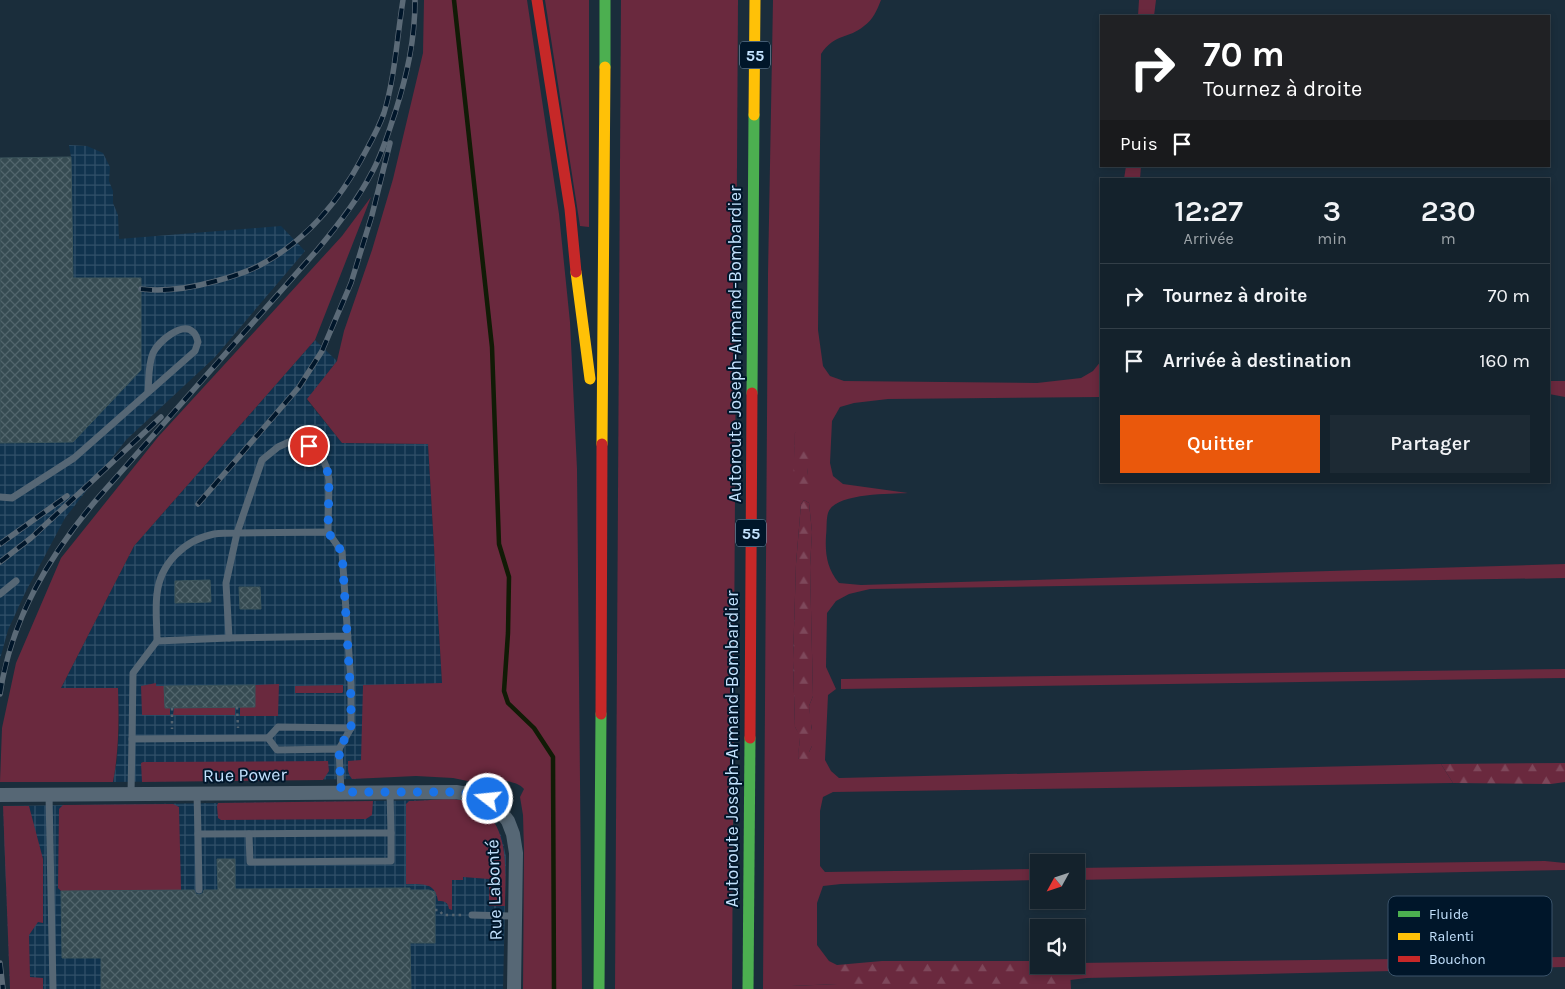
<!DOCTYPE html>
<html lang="fr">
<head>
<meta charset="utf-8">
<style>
	:root { --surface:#14222c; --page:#1d2a34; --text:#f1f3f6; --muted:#9da4a9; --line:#333f48; --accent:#ea580c }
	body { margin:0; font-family:Karla,sans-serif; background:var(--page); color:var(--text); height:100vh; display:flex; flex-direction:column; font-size:19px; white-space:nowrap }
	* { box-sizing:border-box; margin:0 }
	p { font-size:16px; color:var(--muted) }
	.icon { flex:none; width:28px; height:28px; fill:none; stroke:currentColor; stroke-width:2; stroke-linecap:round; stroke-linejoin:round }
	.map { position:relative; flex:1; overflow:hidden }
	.drawer { position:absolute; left:1100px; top:178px; width:450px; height:305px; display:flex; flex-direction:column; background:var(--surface); border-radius:0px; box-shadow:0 2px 8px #0003,0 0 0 1px var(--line) }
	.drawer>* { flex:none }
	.guide { position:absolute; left:1100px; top:15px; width:450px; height:152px; border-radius:0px; box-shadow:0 2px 8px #0003,0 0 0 1px var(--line); background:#202124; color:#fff; overflow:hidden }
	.needle { width:32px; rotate:230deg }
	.buttons { position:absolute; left:1030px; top:854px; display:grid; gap:10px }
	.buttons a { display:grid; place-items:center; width:55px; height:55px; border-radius:0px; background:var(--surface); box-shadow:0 2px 8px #0003,0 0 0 1px var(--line); font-size:25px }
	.pin { position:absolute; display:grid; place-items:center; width:42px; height:42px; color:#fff; margin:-21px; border:2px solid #fff; border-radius:50%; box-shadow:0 1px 5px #0007 }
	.me { position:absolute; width:55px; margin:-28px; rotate:286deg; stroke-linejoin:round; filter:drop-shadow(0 0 4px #0008) }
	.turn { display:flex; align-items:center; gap:18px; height:105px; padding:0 20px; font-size:22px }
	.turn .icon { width:65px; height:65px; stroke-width:2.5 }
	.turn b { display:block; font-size:35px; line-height:42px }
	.then { display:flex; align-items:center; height:48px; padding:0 20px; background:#0003; gap:10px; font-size:19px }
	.eta { display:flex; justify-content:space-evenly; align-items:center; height:85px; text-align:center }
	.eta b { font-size:30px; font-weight:600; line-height:35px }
	.primary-button { display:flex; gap:10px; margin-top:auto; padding:10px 20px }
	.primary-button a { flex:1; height:58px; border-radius:0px; background:var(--accent); color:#fff; font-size:20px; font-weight:600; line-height:58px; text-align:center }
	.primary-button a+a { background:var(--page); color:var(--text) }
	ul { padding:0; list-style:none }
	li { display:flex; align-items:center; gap:15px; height:65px; padding:0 20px; border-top:1px solid var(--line) }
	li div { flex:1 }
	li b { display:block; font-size:19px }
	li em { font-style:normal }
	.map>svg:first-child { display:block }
</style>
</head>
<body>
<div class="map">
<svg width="1565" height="989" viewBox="0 0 1565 989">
	<defs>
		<pattern id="industrial-grid" width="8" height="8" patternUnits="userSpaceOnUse" patternTransform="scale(1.25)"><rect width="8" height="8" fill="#10334e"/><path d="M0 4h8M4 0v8" fill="none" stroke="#315069"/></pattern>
		<pattern id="forest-firs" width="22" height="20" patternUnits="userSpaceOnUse" patternTransform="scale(1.25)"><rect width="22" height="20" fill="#6a293e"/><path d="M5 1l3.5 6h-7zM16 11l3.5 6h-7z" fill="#7e485b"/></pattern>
		<pattern id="building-cross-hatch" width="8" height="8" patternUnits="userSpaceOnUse" patternTransform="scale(1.25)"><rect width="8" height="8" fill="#364b52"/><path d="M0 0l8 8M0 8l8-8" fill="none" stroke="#51656c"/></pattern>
	</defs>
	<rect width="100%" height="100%" fill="#1a2d3b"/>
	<g fill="url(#industrial-grid)">
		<path d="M 69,145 L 87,146 L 103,153 L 110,167 L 109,181 L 113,191 L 113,203 L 118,215 L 119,239 L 281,226 L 305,251 L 215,357 L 126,440 L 65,518 L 25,593 L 8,630 L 0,659 L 0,158 L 71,157 Z"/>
		<path d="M 315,340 L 337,361 L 307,400 L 342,443 L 428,444 L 442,683 L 361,761 L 361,779 L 113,782 L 117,760 L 119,730 L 118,688 L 61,688 L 134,546 Z"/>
		<path d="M 449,800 L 465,801 L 476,806 L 489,816 L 502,837 L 506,857 L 503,989 L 10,989 L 3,806 Z"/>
	</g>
	<g fill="#6a293e" fill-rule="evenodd">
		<path d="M 424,0 L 527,0 L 559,214 L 570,322 L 577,469 L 582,989 L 523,989 L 524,850 L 523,815 L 520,797 L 524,789 C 518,782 510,783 502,779 L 482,784 L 453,778 L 416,776 L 352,779 C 347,773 348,768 348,761 L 361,760 L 363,685 L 442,683 L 428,444 L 342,443 L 307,399 L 337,361 L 344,331 L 372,250 L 393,179 L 423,53 Z"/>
		<path d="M 545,0 L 589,0 L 589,227 L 580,226 Z"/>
		<path d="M 621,0 L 738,0 L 732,989 L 615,989 Z"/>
		<path d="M 773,0 L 881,0 C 877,10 873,20 864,26 C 849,39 835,33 821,54 L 818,330 L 823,366 L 830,376 L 844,381 L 1037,383 L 1081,378 L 1093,371 L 1101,361 L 1101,397 L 888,399 L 854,403 L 840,407 L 832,421 L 830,463 L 833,476 L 843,484 L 908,493 C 890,494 834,493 828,513 C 826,520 827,529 826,536 C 825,554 827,569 839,583 L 861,585 L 1565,564 L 1565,578 L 870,589 L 849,594 L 836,601 L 827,613 L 826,667 L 836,689 L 828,695 L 825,760 L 831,771 L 839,778 L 1441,764 L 1453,783 L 833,792 L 823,797 L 820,811 L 820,866 L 825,872 L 1039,869 L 1039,880 L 841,884 L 823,886 L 817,903 L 817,945 L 829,961 L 837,965 L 837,984 L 792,986 L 792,989 L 763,989 L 768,274 ZM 795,432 L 809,454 L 807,475 L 794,485 ZM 804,500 L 809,503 L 812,532 L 810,567 L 813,696 L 809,706 L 810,720 L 812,728 L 812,746 L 809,752 L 798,759 L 800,735 L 795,727 L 793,660 L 796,564 L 801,504 Z"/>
		<path d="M 1139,0 L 1156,0 L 1154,16 L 1138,16 Z"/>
		<path d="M 1126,166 L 1141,166 L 1140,179 L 1124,179 Z"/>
		<path d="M 371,197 L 315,340 L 134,546 L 61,688 L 118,688 C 119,720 119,751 113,782 L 0,782 L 2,728 L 16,663 L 61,558 L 158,437 L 342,236 Z"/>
		<path d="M 1549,381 L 1565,381 L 1565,397 L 1549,394 Z"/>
		<path d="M 1565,669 L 1565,678 L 841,689 L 841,679 Z"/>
		<path d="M 156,683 L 156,686 L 164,686 L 165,708 L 170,708 L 170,715 L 142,715 L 141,686 Z"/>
		<path d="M 279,684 L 278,716 L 240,716 L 240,707 L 255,707 L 255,685 Z"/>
		<path d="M 343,685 L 343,692 L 342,693 L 295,693 L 295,686 Z"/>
		<path d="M 235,707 L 235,715 L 173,715 L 174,708 Z"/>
		<path d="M 328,761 L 329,771 L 323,780 L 142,782 L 141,763 L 143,762 Z"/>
		<path d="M 373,801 L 372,815 L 366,819 L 221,820 L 218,818 L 217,806 L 218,803 Z"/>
		<path d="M 409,801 C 423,801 454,797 467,801 C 512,817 505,868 505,906 L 489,906 L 489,879 L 463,877 L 463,880 L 452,880 L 452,910 L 449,909 C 448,902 445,901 438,901 C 435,881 422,885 406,884 L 406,804 Z"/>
		<path d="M 173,804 L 179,807 L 181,890 L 61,891 L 58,888 L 59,809 L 63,805 Z"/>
		<path d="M 3,806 L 29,806 L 43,859 L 43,923 L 38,922 L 29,935 L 30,977 L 43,978 L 43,989 L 10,989 Z"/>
		<path d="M 1545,861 L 1565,863 L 1565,870 L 1076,880 L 1076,868 Z"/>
		<path d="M 1565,957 L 1565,967 L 1087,978 L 1070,980 L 1070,971 L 1065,965 L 1076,965 L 1076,963 Z"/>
	</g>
	<g fill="url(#forest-firs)">
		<path d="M 795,432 L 810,440 L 809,454 L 818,456 L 816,465 L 808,468 L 807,475 L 810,486 L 806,490 L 800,489 L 793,485 Z"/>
		<path d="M 804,500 L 809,503 L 812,532 L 810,567 L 813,696 L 809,706 L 813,739 L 812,746 L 809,752 L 810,761 L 805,765 L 800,764 C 794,752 805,743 795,727 L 793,660 L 796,564 L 801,504 Z"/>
		<path d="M 1565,763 L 1565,782 L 1551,784 L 1453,783 L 1441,764 Z"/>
		<path d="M 882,961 L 1039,961 L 1039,965 L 1065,965 L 1070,971 L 1071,989 L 792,989 L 792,986 L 837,984 L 837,965 Z"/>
	</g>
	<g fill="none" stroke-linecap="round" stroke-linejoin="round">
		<path stroke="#111b06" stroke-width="4.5" d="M 454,0 L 492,347 L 499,544 L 509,577 L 508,633 L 504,691 L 508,703 L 534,728 L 553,757 L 554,989"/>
	</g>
	<g fill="url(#building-cross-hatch)" stroke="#3c545b">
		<path d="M 71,157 L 73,278 L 141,278 L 141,370 L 73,442 L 0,443 L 0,158 Z"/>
		<path d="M 210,580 L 211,602 L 175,603 L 175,581 Z"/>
		<path d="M 239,587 L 260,587 L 261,609 L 240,609 Z"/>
		<path d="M 255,685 L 255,707 L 165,708 L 164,686 Z"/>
		<path d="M 217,859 L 235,859 L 235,889 L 410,888 L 410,890 L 429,890 L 435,892 L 435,943 L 410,943 L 411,989 L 101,989 L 101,958 L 62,958 L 61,891 L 194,890 L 196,894 L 200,895 L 203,893 L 204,890 L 218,890 Z"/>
	</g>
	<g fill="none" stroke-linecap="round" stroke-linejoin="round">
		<g stroke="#53636f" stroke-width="2.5" stroke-dasharray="2.5 4" stroke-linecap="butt">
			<path d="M 237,707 L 238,728"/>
			<path d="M 172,708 L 172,729"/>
			<path d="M 435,910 L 439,910 L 443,915 L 463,915"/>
		</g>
		<g stroke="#566775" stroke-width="7">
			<path d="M 0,497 L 12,498 L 74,458 L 195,351 L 198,342 C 197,338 196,334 193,332 C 182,321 158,342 153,353 C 148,365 149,379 148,392"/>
			<path d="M 0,594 L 16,581"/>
			<path d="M 348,636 L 229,638 L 226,583 L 237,533 L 328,532 L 342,552 L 351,684 L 351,728"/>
			<path d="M 229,638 L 157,641 C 157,626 155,609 157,594 C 160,564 184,540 214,534 C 222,533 230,533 237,533 L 262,460 L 278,447 L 289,442 L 300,442 L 309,446 L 319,454 L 323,459 L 327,469 L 329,480 L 328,532"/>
			<path d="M 268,738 L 278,727 L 351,728 L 339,749"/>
			<path d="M 132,739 L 133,673 L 157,641"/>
			<path d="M 131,794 L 132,739 L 268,738 L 277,750 L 339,749 L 341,792"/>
			<path d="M 197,794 L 198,834 L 366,833 L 391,833 L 390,792"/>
			<path d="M 49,795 L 53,989"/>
			<path d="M 198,834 L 199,890"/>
			<path d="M 249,834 L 250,862 L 391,861 L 391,833"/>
			<path d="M 472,915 L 515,916"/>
		</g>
		<path stroke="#566775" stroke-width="14" d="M 0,795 L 456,792 L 480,796 L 495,804 L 508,821 L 513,834 L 516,853 L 514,989"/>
		<g stroke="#4caf50" stroke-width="11">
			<path d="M 605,67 L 605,0"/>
			<path d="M 752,393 L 754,115"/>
			<path d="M 599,989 L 601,714"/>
			<path d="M 748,989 L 750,738"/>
		</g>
		<g stroke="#ffc107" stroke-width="11">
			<path d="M 754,115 L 755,0"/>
			<path d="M 576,272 L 590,379"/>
			<path d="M 602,444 L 605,67"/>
		</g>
		<g stroke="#c62828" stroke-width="11">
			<path d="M 537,0 L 570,209 L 576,272"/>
			<path d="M 601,714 L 602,444"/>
			<path d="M 750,738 L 752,393"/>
		</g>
		<defs>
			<g id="rail">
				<path d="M 141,289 C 166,292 191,288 216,281 C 231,277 248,272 262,264 C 305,241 338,202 361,160 C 369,145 378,130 384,113 C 395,77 397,37 403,0"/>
				<path d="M 198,504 L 299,387 L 322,351 L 351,283 L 372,215 L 390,143"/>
				<path d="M 0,544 L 67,496"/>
				<path d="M 0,562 L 31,538 L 161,417"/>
				<path d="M 0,694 C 11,619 49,556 97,499 L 318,249 C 338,225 357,201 371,174 C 382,155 388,133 395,113 C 407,75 415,40 415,0"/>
				<path d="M 0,963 L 3,989"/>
			</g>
		</defs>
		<use href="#rail" stroke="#5b6a77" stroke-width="5.5"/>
		<use href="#rail" stroke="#00162a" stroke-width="4" stroke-dasharray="11" stroke-linecap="butt"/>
	</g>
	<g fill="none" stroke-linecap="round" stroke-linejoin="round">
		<path stroke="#1a73e8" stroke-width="9" stroke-dasharray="0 16.2" d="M 309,446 L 323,459 L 327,469 L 329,480 L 328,532 L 342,552 L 351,699 L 351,728 L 339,749 L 341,792 L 456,792 L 474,794 L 488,799"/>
	</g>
	<g text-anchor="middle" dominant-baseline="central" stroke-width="4" stroke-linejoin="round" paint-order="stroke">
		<g fill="#00162a" stroke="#88a5be" stroke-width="1">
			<rect x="740" y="41.5" width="30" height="27" rx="4"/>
			<rect x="736" y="519.5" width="30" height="27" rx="4"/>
		</g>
		<g font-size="16" font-weight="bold" fill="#c3e2fe">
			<text x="755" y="55">55</text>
			<text x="751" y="533">55</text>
		</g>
		<g font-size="18" fill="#c3e2fe" stroke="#00162a">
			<text transform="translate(735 344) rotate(-90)">Autoroute Joseph-Armand-Bombardier</text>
			<text transform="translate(732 749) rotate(-90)">Autoroute Joseph-Armand-Bombardier</text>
			<text transform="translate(245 775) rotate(-1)">Rue Power</text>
			<text transform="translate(494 890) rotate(-92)">Rue Labonté</text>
		</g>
	</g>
	<rect x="1388" y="896" width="164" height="80" rx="8" fill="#00162a" stroke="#3a536a" stroke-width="1"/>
	<rect x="1398" y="911" width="22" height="6" fill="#4caf50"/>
	<rect x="1398" y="933" width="22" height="7" fill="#ffc107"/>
	<rect x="1398" y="956" width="22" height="6" fill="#c62828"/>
	<g font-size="14" fill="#c3e2fe">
		<text x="1429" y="919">Fluide</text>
		<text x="1429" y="941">Ralenti</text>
		<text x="1429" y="964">Bouchon</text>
	</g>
</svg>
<div class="buttons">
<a><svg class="needle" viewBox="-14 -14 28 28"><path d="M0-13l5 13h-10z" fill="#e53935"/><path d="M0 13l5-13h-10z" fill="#9da4a9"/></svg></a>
<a><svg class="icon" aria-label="sound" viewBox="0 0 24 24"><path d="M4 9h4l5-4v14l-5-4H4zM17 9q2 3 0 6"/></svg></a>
</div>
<div class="pin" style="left:309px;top:446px;background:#d93025"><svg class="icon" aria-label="arrive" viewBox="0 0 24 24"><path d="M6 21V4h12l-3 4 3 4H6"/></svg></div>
<svg class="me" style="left:488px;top:799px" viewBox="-20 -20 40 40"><circle r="17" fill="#1a73e8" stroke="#fff" stroke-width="3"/><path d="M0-11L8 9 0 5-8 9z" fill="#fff"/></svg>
<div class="guide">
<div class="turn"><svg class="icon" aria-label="right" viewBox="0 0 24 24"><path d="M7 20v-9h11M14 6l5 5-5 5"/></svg><div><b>70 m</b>Tournez à droite</div></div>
<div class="then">Puis<svg class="icon" aria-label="arrive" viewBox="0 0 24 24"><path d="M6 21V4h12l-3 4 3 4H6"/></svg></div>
</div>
<section class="drawer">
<div class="eta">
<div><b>12:27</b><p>Arrivée</p></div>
<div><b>3</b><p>min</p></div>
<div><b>230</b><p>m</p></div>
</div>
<ul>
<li><svg class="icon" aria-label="right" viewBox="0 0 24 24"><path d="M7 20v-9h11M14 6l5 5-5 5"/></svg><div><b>Tournez à droite</b></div><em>70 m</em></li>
<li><svg class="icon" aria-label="arrive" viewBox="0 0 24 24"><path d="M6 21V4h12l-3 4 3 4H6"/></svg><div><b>Arrivée à destination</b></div><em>160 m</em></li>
</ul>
<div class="primary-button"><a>Quitter</a><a>Partager</a></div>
</section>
</div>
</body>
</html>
